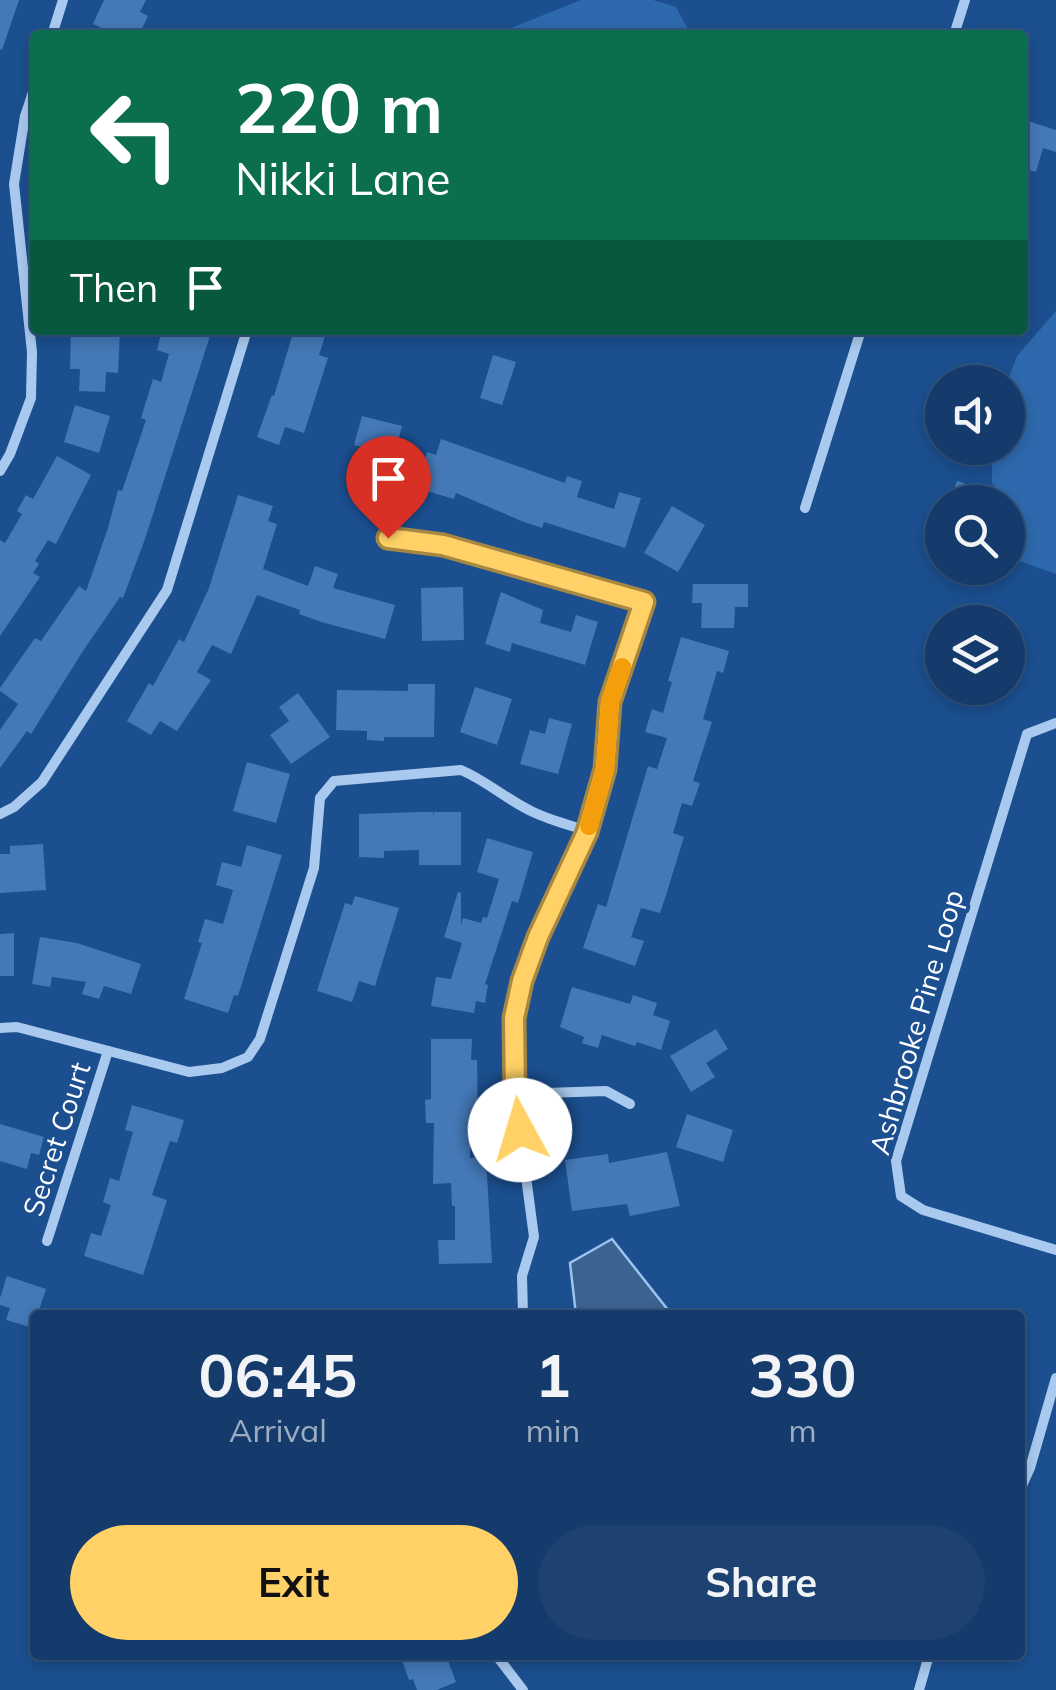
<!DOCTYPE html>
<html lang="en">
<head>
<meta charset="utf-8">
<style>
	:root { --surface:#143b6b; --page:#1d4271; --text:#f1f3f6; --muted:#9dadc1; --line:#33557e; --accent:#ffd166 }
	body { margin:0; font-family:Mulish,sans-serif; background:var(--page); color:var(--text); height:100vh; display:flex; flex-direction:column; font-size:38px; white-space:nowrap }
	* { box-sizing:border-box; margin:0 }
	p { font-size:32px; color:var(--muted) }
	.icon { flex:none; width:55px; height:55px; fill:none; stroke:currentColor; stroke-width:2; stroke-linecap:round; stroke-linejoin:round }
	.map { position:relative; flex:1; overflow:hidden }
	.details { position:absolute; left:30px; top:1310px; width:995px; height:350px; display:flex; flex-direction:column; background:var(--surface); border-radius:10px; box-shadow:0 5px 15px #0003,0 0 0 2px var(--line) }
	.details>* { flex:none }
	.guide { position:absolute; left:30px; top:30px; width:998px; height:305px; border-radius:10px; box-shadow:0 5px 15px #0003,0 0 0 2px var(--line); background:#0b6e4f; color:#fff; overflow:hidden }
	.tools { position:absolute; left:925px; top:365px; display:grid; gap:20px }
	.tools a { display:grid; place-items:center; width:100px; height:100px; border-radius:50%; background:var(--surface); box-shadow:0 5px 15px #0003,0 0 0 2px var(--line); font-size:50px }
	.pin { position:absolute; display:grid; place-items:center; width:85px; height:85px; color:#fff; margin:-102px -42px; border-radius:50% 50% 50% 0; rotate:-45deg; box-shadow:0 0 10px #0007 }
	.pin .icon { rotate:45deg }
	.me { position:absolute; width:110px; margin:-55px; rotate:354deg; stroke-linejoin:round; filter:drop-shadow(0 0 8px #0008) }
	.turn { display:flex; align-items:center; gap:35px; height:210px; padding:0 40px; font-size:45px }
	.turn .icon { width:130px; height:130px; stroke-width:2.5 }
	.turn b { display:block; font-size:70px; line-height:85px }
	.then { display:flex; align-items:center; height:95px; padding:0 40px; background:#0003; gap:20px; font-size:38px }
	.eta { display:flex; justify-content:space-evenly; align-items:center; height:170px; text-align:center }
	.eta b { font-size:60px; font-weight:700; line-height:70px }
	.primary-button { display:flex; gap:20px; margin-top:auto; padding:20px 40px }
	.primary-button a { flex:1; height:115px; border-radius:60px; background:var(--accent); color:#111; font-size:40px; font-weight:700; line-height:115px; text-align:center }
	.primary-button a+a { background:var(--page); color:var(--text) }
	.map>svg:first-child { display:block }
</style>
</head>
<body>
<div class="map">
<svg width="1056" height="1690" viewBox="0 0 1056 1690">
	<rect width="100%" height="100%" fill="#1b4f8f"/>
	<g fill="#2e69ad">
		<path d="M 581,0 L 653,0 L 676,7 L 691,35 L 494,35 Z"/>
		<path d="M 1056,311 L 1056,574 L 1008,557 L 1023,528 L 992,483 L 992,448 L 1008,448 L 1007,382 L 1017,356 Z"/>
	</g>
	<path fill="#3c6290" stroke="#9cc4f0" stroke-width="2.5" d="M 612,1239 L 668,1310 L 668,1315 L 576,1315 L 570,1263 Z"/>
	<g fill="#4478b7">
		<path d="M 0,0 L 19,0 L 2,50 L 0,49 Z"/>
		<path d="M 104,0 L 146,0 L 140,12 L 148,16 L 139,35 L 116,35 L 93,24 Z"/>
		<path d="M 1022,119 L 1056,130 L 1056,152 L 1043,148 L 1036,172 L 1022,168 Z"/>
		<path d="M 71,330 L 120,330 L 118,373 L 106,372 L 105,392 L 79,391 L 80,369 L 70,369 Z"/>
		<path d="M 162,330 L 190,330 L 210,336 L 145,539 L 123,598 L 120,597 L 83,651 L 31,734 L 27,731 L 0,768 L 0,730 L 18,704 L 0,691 L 0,688 L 35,638 L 41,641 L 79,586 L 86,591 L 108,528 L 118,490 L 122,491 L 146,420 L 141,418 L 153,379 L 161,382 L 169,354 L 157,350 Z"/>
		<path d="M 294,330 L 327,330 L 319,355 L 328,358 L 304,433 L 285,427 L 279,445 L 257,437 L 272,395 L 274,396 Z"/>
		<path d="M 493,355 L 516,362 L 502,405 L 480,398 Z"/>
		<path d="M 75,405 L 110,416 L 99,453 L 64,442 Z"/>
		<path d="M 362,416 L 402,426 L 388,481 L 363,475 L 370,449 L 354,445 Z"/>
		<path d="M 441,439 L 565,483 L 567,476 L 582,481 L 577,497 L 614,509 L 619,492 L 641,498 L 625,548 L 544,522 L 542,528 L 524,522 L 456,493 L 454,499 L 416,488 L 427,452 L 436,455 Z"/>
		<path d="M 57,456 L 91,475 L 56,544 L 48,540 L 35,561 L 39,564 L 33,573 L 40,577 L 0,636 L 0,540 L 5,543 L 22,514 L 17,511 L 26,495 L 33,499 Z"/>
		<path d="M 957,481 L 985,490 L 981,502 L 950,502 Z"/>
		<path d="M 238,495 L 273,506 L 268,521 L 277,524 L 263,569 L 308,586 L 315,566 L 338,574 L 333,588 L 395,605 L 385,639 L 321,622 L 299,614 L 300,610 L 257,595 L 231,654 L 212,645 L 197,672 L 211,680 L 177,731 L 160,721 L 151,735 L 127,721 L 149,683 L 153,686 L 179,639 L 184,642 L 209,588 Z"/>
		<path d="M 672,506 L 705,525 L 678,572 L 644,553 Z"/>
		<path d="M 693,584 L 748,584 L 748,607 L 735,607 L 734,628 L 701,628 L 702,603 L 692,603 Z"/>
		<path d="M 463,587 L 464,640 L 422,641 L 421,588 Z"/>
		<path d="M 501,592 L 543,610 L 540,623 L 571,632 L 576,615 L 598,622 L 585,665 L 512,643 L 510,652 L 485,644 Z"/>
		<path d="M 681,637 L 729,651 L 723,673 L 717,671 L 703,719 L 712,722 L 693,781 L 700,783 L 692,806 L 682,803 L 673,833 L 684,837 L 667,892 L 660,913 L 641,908 L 631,937 L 644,941 L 635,966 L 583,948 L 598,904 L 606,907 L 648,766 L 657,769 L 667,738 L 645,732 L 652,709 L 663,713 L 672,682 L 668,681 Z"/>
		<path d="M 408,684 L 435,684 L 434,737 L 384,737 L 384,741 L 367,740 L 367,731 L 336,730 L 337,690 L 408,691 Z"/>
		<path d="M 475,687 L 512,699 L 497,745 L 460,732 Z"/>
		<path d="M 298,693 L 330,737 L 291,764 L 270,735 L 289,721 L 279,707 Z"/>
		<path d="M 549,718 L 572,724 L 558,774 L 520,764 L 530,730 L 545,734 Z"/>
		<path d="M 247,762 L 290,774 L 276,823 L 233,811 Z"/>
		<path d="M 419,812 L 433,812 L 433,817 L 434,812 L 461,812 L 461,865 L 419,865 L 419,850 L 384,851 L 384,858 L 359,857 L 359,814 Z"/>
		<path d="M 487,838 L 533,852 L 518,903 L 512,901 L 485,984 L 488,985 L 485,1003 L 476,1001 L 474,1013 L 431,1006 L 436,977 L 451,979 L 462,943 L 444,937 L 458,892 L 461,893 L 461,925 L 463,918 L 481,923 L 483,917 L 487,918 L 499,879 L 477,872 Z"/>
		<path d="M 43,844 L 46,890 L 0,893 L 0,854 L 10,854 L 10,846 Z"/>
		<path d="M 247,845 L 282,855 L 238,996 L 234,995 L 228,1013 L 184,999 L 202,943 L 198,942 L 205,919 L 223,924 L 233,890 L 216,885 L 222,862 L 241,867 Z"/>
		<path d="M 355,896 L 399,908 L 375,986 L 359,981 L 352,1002 L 317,991 L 345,903 L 352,905 Z"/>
		<path d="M 14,933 L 14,976 L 0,976 L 0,934 Z"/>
		<path d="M 40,937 L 77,943 L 141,964 L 131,994 L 104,986 L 99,999 L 82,994 L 86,982 L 52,977 L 50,987 L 32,984 Z"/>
		<path d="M 572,987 L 630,1004 L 633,995 L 657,1003 L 653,1015 L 670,1021 L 661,1050 L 637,1042 L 635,1046 L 602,1035 L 598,1048 L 582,1043 L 584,1037 L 560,1027 Z"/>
		<path d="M 716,1029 L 728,1049 L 706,1063 L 715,1077 L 691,1092 L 670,1056 Z"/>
		<path d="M 431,1039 L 472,1039 L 471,1060 L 477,1060 L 478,1124 L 470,1124 L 470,1158 L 486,1157 L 492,1263 L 439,1264 L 438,1240 L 455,1240 L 455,1206 L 452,1206 L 451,1183 L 433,1184 L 434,1123 L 426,1123 L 425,1100 L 431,1099 Z"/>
		<path d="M 132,1105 L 184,1120 L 177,1143 L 170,1141 L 152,1195 L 167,1200 L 143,1275 L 84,1256 L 91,1233 L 101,1236 L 111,1205 L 103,1202 L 110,1178 L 119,1181 L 133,1132 L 125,1130 Z"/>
		<path d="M 687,1114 L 733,1130 L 723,1162 L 676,1147 Z"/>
		<path d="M 0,1124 L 44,1137 L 39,1155 L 31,1153 L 27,1169 L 0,1161 Z"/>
		<path d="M 667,1152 L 680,1206 L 630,1216 L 627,1204 L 572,1211 L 565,1160 L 608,1154 L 609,1163 Z"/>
		<path d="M 7,1276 L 46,1289 L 33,1328 L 6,1320 L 10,1308 L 0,1305 L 0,1298 Z"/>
		<path d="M 400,1655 L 446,1655 L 456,1682 L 437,1690 L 417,1690 L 413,1679 L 409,1680 Z"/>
	</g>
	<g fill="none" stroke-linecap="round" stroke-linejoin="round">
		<g stroke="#a9c9ee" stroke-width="10">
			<path d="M 52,35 L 63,0"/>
			<path d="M 954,35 L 965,0"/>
			<path d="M 0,471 L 10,454 L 31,398 L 32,352 L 14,184 L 25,116 L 35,86"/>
			<path d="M 805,508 L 861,330"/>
			<path d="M 388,537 L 443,545 L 644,602 L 610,702 L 605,769 L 587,831 L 538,937 L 522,981 L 514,1018 L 515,1094 L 534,1237 L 522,1276 L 523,1315"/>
			<path d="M 1056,723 L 1027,734 L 896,1161 L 901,1196 L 923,1210 L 1056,1250"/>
			<path d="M 0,814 L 14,807 L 42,782 L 167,590 L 247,330"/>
			<path d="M 0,1028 L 17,1027 L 189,1072 L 222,1068 L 248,1057 L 260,1039 L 314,868 L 320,798 L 334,781 L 461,770 C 487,781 507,800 533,812 C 550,820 569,825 587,831"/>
			<path d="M 515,1094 L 606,1091 L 630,1104"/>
			<path d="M 47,1241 L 108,1051"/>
			<path d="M 1020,1490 L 1030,1468 L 1056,1378"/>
			<path d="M 496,1655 L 523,1690"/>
			<path d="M 919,1690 L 929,1655"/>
		</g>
	</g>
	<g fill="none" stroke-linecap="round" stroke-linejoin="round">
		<defs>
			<path id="route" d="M 388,538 L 443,545 L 644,602 L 610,702 L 605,769 L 587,832 L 538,937 L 522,981 L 514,1018 L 515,1094 L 520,1130"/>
		</defs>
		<use href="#route" stroke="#a68842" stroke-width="25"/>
		<use href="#route" stroke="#ffd166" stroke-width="18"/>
		<path stroke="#f59e0b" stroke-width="18" d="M 589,826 L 605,769 L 610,702 L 622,667"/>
	</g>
	<g text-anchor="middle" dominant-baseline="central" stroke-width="8" stroke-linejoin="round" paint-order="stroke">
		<g font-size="28" fill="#fff" stroke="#1b4f8f">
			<text transform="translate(916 1022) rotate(-74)">Ashbrooke Pine Loop</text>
			<text transform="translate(56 1139) rotate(-72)">Secret Court</text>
		</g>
	</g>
</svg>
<div class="tools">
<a><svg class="icon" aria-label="sound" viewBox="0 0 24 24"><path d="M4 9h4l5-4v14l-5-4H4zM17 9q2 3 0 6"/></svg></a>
<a><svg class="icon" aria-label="search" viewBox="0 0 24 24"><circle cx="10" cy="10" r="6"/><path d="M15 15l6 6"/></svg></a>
<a><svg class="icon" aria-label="layers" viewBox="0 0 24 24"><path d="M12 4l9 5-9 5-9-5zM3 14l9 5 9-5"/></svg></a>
</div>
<div class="pin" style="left:388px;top:538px;background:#d93025"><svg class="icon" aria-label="arrive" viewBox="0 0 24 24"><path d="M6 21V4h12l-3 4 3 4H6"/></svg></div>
<svg class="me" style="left:520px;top:1130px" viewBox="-20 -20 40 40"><circle r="19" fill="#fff"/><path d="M0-13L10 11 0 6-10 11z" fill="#ffd166"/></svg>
<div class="guide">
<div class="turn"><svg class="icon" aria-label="left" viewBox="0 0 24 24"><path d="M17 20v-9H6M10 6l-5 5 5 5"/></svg><div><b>220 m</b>Nikki Lane</div></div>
<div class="then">Then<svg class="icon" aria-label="arrive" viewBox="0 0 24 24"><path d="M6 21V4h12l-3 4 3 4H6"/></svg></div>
</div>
<section class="details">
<div class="eta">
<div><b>06:45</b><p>Arrival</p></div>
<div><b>1</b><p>min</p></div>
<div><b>330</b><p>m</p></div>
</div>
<div class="primary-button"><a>Exit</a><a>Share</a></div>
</section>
</div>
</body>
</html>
